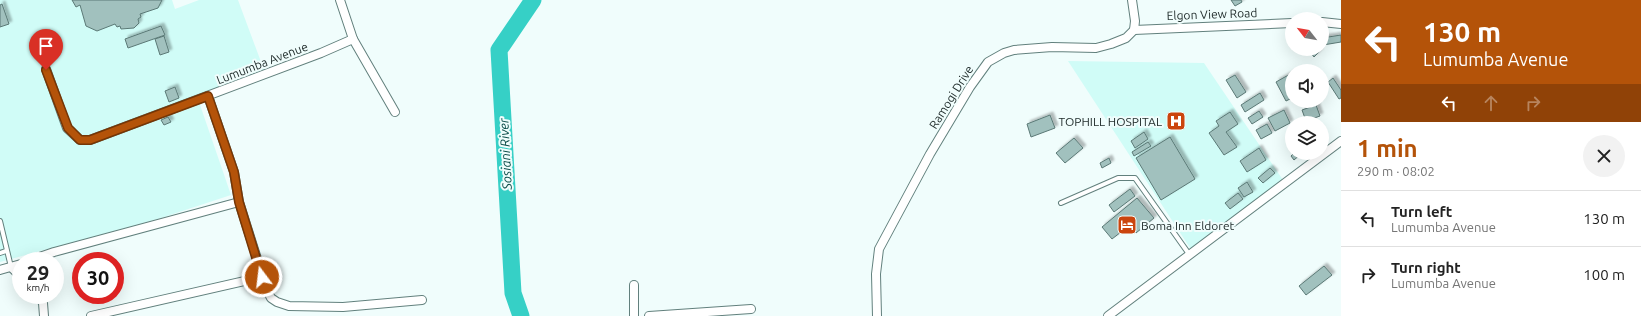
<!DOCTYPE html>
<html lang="en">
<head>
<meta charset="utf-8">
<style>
	:root { --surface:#fff; --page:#f2f2f2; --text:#222; --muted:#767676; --line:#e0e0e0; --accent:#b45309 }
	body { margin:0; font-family:Ubuntu,sans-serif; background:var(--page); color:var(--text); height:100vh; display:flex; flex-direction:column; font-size:15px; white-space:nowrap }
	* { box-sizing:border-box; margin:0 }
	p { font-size:13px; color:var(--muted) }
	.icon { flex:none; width:22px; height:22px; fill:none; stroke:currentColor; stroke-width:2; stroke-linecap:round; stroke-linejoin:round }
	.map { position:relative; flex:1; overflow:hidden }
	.sheet { display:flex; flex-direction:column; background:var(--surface); width:300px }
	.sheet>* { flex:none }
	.guide { background:#b45309; color:#fff; overflow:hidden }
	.needle { width:26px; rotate:301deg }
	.buttons { position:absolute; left:1285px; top:12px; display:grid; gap:8px }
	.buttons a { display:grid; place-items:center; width:44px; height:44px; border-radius:50%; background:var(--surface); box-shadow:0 4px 16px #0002; font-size:20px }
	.speed { position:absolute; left:12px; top:252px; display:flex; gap:8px; font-size:20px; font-weight:700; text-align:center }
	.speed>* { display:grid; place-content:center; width:52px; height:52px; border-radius:50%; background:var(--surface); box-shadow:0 4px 16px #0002; line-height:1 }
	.speed small { font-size:10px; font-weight:400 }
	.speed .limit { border:6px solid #d22; background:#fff; color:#111 }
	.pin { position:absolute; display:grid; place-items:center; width:34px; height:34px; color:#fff; margin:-41px -17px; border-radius:50% 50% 50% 0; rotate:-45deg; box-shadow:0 0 4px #0007 }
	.pin .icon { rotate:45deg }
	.me { position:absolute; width:44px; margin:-22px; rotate:345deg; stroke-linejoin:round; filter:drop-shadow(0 0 3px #0008) }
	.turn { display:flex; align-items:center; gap:14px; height:84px; padding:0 16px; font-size:18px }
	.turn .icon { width:52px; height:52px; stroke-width:2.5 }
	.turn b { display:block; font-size:28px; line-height:34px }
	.lanes { display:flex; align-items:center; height:38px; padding:0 16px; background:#0003; justify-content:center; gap:20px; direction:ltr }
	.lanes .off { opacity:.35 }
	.round { display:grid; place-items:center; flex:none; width:42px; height:42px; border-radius:21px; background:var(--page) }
	.headline { display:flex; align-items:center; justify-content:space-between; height:68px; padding:0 16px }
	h1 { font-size:24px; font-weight:700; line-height:30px; color:var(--accent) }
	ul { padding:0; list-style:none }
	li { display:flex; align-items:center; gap:12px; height:56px; padding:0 16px; border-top:1px solid var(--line) }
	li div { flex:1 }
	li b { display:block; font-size:15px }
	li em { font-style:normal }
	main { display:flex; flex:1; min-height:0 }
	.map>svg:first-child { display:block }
</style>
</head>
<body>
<main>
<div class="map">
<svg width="1341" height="316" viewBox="0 0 1341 316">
	<defs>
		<filter id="shadow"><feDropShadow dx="3" dy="-3" stdDeviation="1" flood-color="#0004"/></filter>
	</defs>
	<rect width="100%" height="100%" fill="#f0fdfc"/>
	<g fill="#d0fcf7">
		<path d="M 0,0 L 172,0 L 175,9 L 199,0 L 238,0 L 267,78 L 198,99 L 231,195 L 158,219 L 0,262 Z"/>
		<path d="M 1068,61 L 1204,63 L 1283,180 L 1192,251 Z"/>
	</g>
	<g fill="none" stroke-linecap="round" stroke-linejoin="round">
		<path stroke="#36d0c6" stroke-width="17" d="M 521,316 L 513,293 L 499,50 L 533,0"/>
	</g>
	<g fill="#a1c1be" stroke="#5b7976" filter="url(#shadow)">
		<path d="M 72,0 L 162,0 L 158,8 L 140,14 L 141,17 L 138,19 L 139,23 L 134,28 L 121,29 L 120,26 L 117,27 L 115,24 L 97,31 L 86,26 L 80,5 L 76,7 Z"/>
		<path d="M 1231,0 L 1241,0 L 1242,2 L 1235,6 Z"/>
		<path d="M 2,4 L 9,24 L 0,27 L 0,5 Z"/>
		<path d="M 161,26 L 165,35 L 128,48 L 125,39 Z"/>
		<path d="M 1341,35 L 1341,42 L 1323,45 L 1322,38 Z"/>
		<path d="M 164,36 L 169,52 L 160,55 L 155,39 Z"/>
		<path d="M 1308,49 L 1318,49 L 1320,51 L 1314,57 Z"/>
		<path d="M 1292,73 L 1292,98 L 1286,101 L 1276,82 Z"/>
		<path d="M 1235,75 L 1246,92 L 1237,98 L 1226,80 Z"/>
		<path d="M 1333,78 L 1341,90 L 1341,98 L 1339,99 L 1328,82 Z"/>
		<path d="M 175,87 L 179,98 L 169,102 L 165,91 Z"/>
		<path d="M 1260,93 L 1264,100 L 1245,112 L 1241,105 Z"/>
		<path d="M 1316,105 L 1320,116 L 1306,121 L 1302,110 Z"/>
		<path d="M 1284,110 L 1290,123 L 1275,131 L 1268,118 Z"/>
		<path d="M 1259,111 L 1263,117 L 1252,124 L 1248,118 Z"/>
		<path d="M 1230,112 L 1238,124 L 1226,132 L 1237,147 L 1224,155 L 1209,133 L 1219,126 L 1216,121 Z"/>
		<path d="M 1050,115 L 1055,128 L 1031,137 L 1027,124 Z"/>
		<path d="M 168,117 L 171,122 L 164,125 L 161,120 Z"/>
		<path d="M 1267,124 L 1272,133 L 1261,139 L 1256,130 Z"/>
		<path d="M 1144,132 L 1148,139 L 1135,148 L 1131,141 Z"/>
		<path d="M 1170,137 L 1195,179 L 1161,200 L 1136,158 Z"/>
		<path d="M 1074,138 L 1083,148 L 1065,163 L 1056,153 Z"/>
		<path d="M 1148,142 L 1151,146 L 1134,156 L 1132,152 Z"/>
		<path d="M 1259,148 L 1266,160 L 1247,172 L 1240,161 Z"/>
		<path d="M 1294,153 L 1300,153 L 1301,154 L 1294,160 L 1291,156 Z"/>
		<path d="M 1109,158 L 1111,163 L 1102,168 L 1100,163 Z"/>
		<path d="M 1270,168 L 1275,173 L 1263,183 L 1258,178 Z"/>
		<path d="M 1247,182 L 1253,192 L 1244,197 L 1238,188 Z"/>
		<path d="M 1130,189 L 1135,196 L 1114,212 L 1109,205 Z"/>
		<path d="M 1238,193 L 1243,199 L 1230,209 L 1225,203 Z"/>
		<path d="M 1137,198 L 1154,218 L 1136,233 L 1130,225 L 1112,239 L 1102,227 Z"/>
		<path d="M 1324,266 L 1332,275 L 1306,295 L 1299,286 Z"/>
	</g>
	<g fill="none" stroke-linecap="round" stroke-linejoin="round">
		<defs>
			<g id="lane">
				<path d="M 1061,203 L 1118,178 L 1135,178 L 1189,254"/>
				<path d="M 0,221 L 11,267"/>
				<path d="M 0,253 L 6,251"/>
			</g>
			<g id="street">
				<path d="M 1322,22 L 1341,24"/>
				<path d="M 1134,30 L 1292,23"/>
				<path d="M 353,39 L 395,112"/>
				<path d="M 46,69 L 67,128 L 80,140 L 90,140 L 321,53 L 353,39 L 340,0"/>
				<path d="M 239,202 L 267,290 L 271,298 L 277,302 L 289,306 L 343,307 L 422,300"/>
				<path d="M 28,261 L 54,252 L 239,202 L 234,172 L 208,96"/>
				<path d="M 11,267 L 21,277"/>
				<path d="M 0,270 L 21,264"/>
				<path d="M 38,295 L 43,303 L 44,316"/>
				<path d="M 91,316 L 262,277"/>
				<path d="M 634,316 L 634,285"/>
				<path d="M 649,316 L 751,309"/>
				<path d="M 877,316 L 876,274 L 879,249 L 930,154 L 970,87 L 988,62 L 1004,53 L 1014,50 L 1052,47 L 1096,48 L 1111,44 L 1126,38 L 1134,30 L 1135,21 L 1132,0"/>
				<path d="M 1108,316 L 1341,141"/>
			</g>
		</defs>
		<use href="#lane" stroke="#62807d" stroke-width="6"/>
		<use href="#street" stroke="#62807d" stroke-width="10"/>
		<use href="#lane" stroke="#fff" stroke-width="4"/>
		<use href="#street" stroke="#fff" stroke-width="8"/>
	</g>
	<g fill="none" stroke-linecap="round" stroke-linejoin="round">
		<defs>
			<path id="route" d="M 46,70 L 68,128 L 80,140 L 90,140 L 208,96 L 234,172 L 239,202 L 262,277"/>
		</defs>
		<use href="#route" stroke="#753606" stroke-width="10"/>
		<use href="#route" stroke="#b45309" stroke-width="7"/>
	</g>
	<defs>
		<symbol id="hospital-square" viewBox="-11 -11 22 22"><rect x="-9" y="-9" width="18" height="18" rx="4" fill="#cb450e" stroke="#f0fdfc"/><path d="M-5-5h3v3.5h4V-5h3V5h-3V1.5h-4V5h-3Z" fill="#fff"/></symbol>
		<symbol id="hotel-square" viewBox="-11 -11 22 22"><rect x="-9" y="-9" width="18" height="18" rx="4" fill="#cb450e" stroke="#f0fdfc"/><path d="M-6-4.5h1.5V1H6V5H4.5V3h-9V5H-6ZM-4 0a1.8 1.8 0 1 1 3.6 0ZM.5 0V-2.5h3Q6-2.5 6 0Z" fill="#fff"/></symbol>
	</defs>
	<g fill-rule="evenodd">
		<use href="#hospital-square" x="1165" y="110" width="22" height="22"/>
		<use href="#hotel-square" x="1116" y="214" width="22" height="22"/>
	</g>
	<g text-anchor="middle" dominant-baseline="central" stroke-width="4" stroke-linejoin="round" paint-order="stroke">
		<g font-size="12" fill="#222e2d" stroke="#f0fdfc">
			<text transform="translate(1212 14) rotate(-2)">Elgon View Road</text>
			<text transform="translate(262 63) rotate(-21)">Lumumba Avenue</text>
			<text transform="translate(951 97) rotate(-58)">Ramogi Drive</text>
		</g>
		<g font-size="12" fill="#222e2d" stroke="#f0fdfc" text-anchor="end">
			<text x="1162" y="121">TOPHILL HOSPITAL</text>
			<text x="1141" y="225" text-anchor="start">Boma Inn Eldoret</text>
		</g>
		<g font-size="13" font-style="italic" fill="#094b47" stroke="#f0fdfc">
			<text transform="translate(505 154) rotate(-93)">Sosiani River</text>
		</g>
	</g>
</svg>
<div class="buttons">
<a><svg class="needle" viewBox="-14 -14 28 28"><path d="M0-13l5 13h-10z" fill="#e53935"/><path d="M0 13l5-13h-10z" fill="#767676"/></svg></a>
<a><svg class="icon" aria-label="sound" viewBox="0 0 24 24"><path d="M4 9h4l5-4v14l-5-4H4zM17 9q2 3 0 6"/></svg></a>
<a><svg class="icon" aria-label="layers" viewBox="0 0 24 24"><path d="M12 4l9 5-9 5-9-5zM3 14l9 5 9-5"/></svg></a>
</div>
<div class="speed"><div>29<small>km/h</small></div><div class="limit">30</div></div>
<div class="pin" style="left:46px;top:70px;background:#d93025"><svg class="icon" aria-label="arrive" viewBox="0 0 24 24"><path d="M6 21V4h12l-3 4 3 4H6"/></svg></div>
<svg class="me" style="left:262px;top:277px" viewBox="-20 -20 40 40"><circle r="17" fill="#b45309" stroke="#fff" stroke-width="3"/><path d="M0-11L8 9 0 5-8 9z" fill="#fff"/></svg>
</div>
<section class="sheet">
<div class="guide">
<div class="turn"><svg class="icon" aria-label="left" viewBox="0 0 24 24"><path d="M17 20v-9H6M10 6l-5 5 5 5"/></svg><div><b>130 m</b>Lumumba Avenue</div></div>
<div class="lanes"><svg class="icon" aria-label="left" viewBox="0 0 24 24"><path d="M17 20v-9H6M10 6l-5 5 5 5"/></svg><svg class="icon off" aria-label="ahead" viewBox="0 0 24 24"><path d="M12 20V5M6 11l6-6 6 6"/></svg><svg class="icon off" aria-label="right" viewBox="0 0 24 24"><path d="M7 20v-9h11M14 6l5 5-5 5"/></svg></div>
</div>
<div class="headline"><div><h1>1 min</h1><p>290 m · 08:02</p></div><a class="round"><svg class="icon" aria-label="close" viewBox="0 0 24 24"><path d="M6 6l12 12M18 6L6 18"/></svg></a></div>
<ul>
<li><svg class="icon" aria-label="left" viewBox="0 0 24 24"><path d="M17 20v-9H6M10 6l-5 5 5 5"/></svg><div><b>Turn left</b><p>Lumumba Avenue</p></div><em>130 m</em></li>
<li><svg class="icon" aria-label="right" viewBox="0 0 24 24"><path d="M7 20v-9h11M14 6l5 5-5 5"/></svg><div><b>Turn right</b><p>Lumumba Avenue</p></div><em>100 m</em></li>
</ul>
</section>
</main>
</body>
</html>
